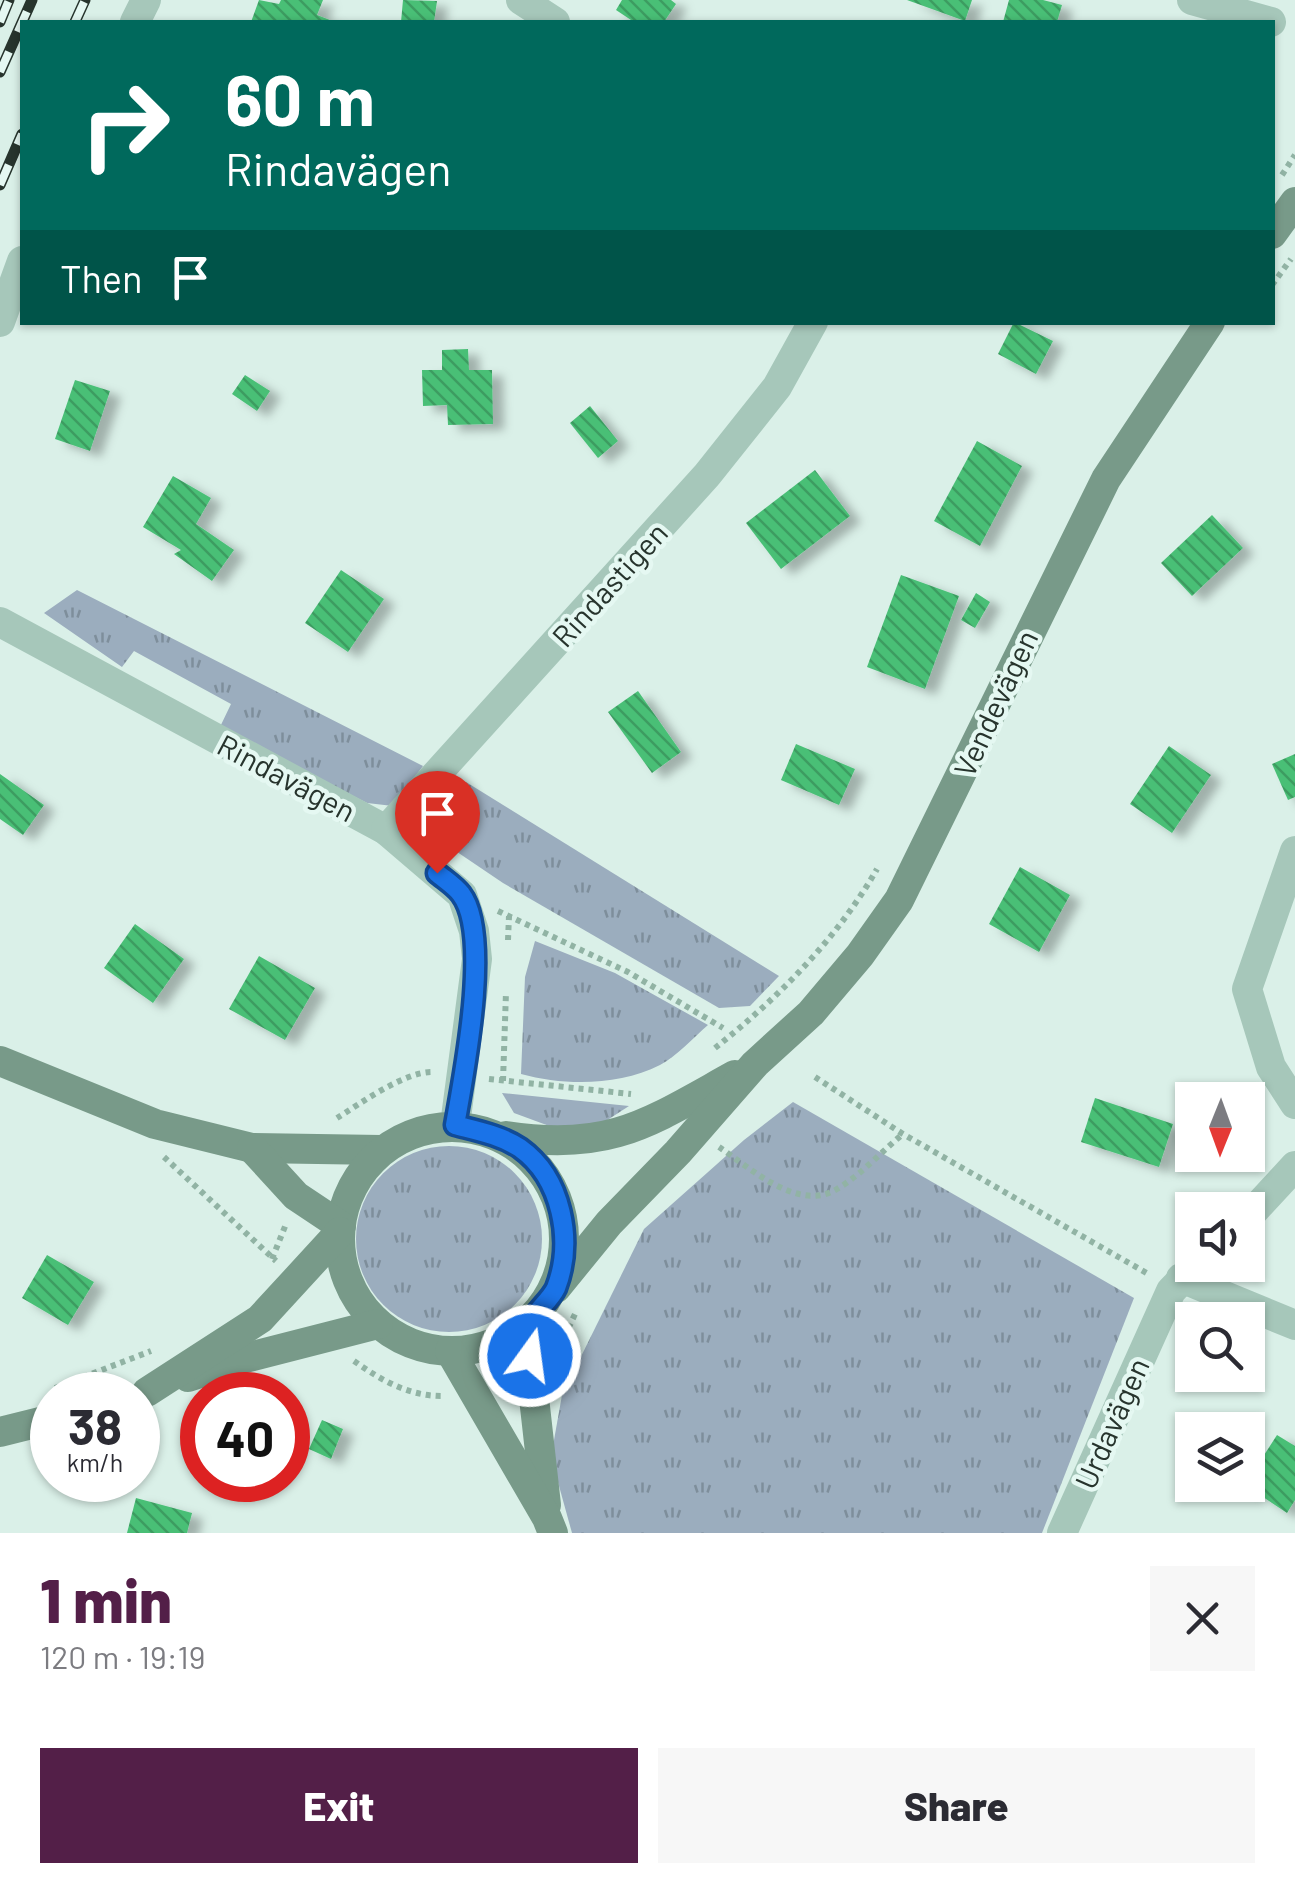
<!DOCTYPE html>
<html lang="en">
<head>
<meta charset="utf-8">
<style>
	:root { --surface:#fff; --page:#f7f7f7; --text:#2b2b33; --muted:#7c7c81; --accent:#531f48 }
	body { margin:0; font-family:Barlow,sans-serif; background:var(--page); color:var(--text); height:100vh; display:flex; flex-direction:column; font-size:38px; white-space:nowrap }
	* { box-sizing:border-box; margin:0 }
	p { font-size:32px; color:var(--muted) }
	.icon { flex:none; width:55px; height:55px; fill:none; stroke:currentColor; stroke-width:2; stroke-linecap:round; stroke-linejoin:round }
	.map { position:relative; height:1533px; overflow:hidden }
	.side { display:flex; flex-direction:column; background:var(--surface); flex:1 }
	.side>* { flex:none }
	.guide { position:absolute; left:20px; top:20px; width:1255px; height:305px; border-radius:0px; box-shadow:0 2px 8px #0004; background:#00695c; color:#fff; overflow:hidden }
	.needle { width:65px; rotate:181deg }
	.tools { position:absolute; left:1175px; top:1082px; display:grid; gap:20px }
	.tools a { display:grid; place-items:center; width:90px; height:90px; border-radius:0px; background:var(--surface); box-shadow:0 2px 8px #0004; font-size:50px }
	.speed { position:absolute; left:30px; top:1372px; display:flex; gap:20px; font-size:50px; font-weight:700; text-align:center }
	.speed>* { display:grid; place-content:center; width:130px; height:130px; border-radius:50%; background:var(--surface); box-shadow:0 2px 8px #0004; line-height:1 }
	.speed small { font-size:25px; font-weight:400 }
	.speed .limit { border:15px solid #d22; background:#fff; color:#111 }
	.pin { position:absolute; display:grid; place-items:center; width:85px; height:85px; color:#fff; margin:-102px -42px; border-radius:50% 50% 50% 0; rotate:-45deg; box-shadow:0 0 10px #0007 }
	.pin .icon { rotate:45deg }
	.me { position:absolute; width:110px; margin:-55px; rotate:14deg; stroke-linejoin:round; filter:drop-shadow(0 0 8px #0008) }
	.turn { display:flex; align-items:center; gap:35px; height:210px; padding:0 40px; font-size:45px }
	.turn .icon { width:130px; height:130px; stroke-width:2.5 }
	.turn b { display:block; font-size:70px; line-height:85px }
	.then { display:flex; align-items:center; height:95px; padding:0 40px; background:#0003; gap:20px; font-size:38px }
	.round { display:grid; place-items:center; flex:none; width:105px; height:105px; border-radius:0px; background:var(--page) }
	.summary { display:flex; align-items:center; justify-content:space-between; height:170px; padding:0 40px }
	h1 { font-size:60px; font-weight:800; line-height:75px; color:var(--accent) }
	.action { display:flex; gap:20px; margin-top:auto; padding:20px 40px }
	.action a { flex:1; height:115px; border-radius:0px; background:var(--accent); color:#fff; font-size:40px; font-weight:800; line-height:115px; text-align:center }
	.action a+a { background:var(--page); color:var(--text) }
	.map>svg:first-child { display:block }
</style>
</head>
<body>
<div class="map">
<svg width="1295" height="1533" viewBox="0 0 1295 1533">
	<defs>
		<pattern id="grass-tufts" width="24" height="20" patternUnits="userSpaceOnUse" patternTransform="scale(2.5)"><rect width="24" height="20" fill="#9badbe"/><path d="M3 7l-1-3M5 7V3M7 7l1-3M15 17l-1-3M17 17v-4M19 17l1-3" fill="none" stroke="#7e8e9b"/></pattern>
		<pattern id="building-back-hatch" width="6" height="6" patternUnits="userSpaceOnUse" patternTransform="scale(2.5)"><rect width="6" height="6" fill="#48bf76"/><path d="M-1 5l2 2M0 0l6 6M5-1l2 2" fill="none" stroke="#3c9c61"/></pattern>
		<filter id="shadow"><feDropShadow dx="11" dy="6" stdDeviation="5" flood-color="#0004"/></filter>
	</defs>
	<rect width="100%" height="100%" fill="#daf0e8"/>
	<g fill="url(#grass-tufts)">
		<path d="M 77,590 L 423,766 L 393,806 L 367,803 L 219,729 L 231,704 L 134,651 L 122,667 L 44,613 Z"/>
		<path d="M 466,782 L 779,976 L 750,1006 L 719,1008 L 503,883 L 432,835 L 433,820 Z"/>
		<path d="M 535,941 L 615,973 L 708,1025 C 693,1038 677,1056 660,1065 C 618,1086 565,1086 521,1074 L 525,977 Z"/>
		<path d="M 502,1093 L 629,1106 L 595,1128 L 552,1127 L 514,1113 Z"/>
		<path d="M 793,1102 L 1134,1298 L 1042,1533 L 572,1533 L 551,1457 L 562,1395 L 644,1229 L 744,1140 Z"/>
		<circle cx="449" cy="1239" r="93"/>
	</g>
	<g fill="url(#building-back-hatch)" filter="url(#shadow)">
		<path d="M 259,0 L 279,4 L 281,0 L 323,0 L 317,15 L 335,22 L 251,22 Z"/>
		<path d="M 403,0 L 437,1 L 434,22 L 401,22 Z"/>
		<path d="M 622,0 L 671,0 L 676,4 L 664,22 L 634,22 L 616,10 Z"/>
		<path d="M 907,0 L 972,0 L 965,21 Z"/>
		<path d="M 1009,0 L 1043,0 L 1062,5 L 1057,22 L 1003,22 Z"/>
		<path d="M 1014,322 L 1053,341 L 1036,374 L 998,354 Z"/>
		<path d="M 468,349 L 469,370 L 492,370 L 493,424 L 448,425 L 447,405 L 423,406 L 422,370 L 442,370 L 442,350 Z"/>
		<path d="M 245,375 L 270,391 L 257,411 L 232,394 Z"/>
		<path d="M 75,380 L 110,391 L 90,451 L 55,439 Z"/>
		<path d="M 590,406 L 618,441 L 598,458 L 570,423 Z"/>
		<path d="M 977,441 L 1022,466 L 980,546 L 934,521 Z"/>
		<path d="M 815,470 L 850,516 L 781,569 L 746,523 Z"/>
		<path d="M 173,476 L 211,498 L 196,524 L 234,550 L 212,581 L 174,554 L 181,550 L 143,527 Z"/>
		<path d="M 1212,515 L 1243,548 L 1192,596 L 1161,563 Z"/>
		<path d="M 341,570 L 384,599 L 348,652 L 305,623 Z"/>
		<path d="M 901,575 L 959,596 L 925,689 L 867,667 Z"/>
		<path d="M 976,593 L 990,602 L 975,628 L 961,620 Z"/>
		<path d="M 638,691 L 681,752 L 652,773 L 608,712 Z"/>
		<path d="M 796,744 L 855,769 L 839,805 L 781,780 Z"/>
		<path d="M 1169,746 L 1211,775 L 1172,833 L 1130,804 Z"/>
		<path d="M 1295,754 L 1295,797 L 1288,800 L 1272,764 Z"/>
		<path d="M 0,774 L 44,805 L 23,835 L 0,819 Z"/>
		<path d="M 1020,867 L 1070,895 L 1039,952 L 989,924 Z"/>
		<path d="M 135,924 L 184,959 L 153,1003 L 104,968 Z"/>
		<path d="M 259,956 L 315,988 L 285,1040 L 229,1009 Z"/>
		<path d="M 1095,1098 L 1173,1124 L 1159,1167 L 1081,1142 Z"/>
		<path d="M 47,1255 L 94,1282 L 68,1325 L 22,1298 Z"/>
		<path d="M 322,1420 L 343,1429 L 331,1459 L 309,1449 Z"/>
		<path d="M 1277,1435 L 1295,1446 L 1295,1500 L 1287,1513 L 1248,1487 L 1248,1480 Z"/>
		<path d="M 136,1498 L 192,1513 L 187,1533 L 127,1533 Z"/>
	</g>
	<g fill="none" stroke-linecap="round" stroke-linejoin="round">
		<g stroke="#91b3a4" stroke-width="6" stroke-dasharray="5 5" stroke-linecap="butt">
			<path d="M 1282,175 L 1295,155"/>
			<path d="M 1272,285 L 1291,259"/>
			<path d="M 498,911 L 628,972 L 723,1028"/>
			<path d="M 508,940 L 509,916"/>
			<path d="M 715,1048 C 778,998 837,939 877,869"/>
			<path d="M 815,1077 L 903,1134 L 1150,1275"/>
			<path d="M 489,1079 L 631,1094"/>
			<path d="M 503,1081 L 506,992"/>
			<path d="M 337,1118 C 361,1103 404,1072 432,1072"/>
			<path d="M 719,1147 C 749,1167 798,1213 837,1189 C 861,1175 882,1151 903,1134"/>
			<path d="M 164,1157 L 276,1261"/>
			<path d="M 272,1259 L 286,1224"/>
			<path d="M 560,1346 L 576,1312"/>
			<path d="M 354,1361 C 381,1380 408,1396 442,1396"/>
			<path d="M 55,1388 L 151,1351"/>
		</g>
		<g stroke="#a6c7ba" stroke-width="30">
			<path d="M 521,0 L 555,22"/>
			<path d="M 1192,0 L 1271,22"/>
			<path d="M 135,22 L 146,0"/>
			<path d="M 0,322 L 22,261"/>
			<path d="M 0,622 L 386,830 L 462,895 L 474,931 L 477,959 L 455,1125"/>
			<path d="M 386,830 L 707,475 L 777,387 L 813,322"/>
			<path d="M 1295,851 L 1247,989 L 1271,1067 L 1295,1104"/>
			<path d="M 1248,1217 L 1295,1166"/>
			<path d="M 1181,1278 L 1295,1325"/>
			<path d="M 1062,1533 L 1171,1291 L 1196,1265"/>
		</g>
		<g stroke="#789a89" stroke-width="30">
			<path d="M 1272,234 L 1295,202"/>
			<path d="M 0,1061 L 155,1124 L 252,1148 L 381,1150"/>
			<circle cx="452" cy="1239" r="112"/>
			<path d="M 506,1136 C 610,1152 648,1123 735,1075"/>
			<path d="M 252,1148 L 296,1196 L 341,1226"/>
			<path d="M 556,1288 L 609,1223 L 678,1152 L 755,1064 L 811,1013 L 860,955 L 899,900 L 1106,479 L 1210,322"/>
			<path d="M 529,1325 L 532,1380 L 546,1505"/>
			<path d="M 450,1351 L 547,1518 L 553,1533"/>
			<path d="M 188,1377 L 245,1358 L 378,1324"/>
			<path d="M 147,1392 L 260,1319 L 340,1232"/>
			<path d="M 0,1432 L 52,1419"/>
		</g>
		<defs>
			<g id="rail">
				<path d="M 0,22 L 9,0"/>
				<path d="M 75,22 L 85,0"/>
				<path d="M 0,72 L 32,0"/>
				<path d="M 0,185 L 22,134"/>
			</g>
		</defs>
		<use href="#rail" stroke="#27342d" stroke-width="11"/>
		<use href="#rail" stroke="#e5f8f2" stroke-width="8" stroke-dasharray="22" stroke-linecap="butt"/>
	</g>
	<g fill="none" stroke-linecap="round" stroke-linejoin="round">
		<defs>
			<path id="route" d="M 437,873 C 444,879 455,886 461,894 C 492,935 464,1074 455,1125 C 478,1131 500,1135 520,1148 C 562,1178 574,1241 556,1288 C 550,1301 534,1312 529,1325 C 527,1333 530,1348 530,1356"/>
		</defs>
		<use href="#route" stroke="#114b97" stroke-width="25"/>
		<use href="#route" stroke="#1a73e8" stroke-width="18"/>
	</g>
	<g text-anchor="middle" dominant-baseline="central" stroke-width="9" stroke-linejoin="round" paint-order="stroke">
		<g font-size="30" fill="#27342d" stroke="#e5f8f2">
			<text transform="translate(609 584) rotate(-48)">Rindastigen</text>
			<text transform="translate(995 703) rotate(-65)">Vendevägen</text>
			<text transform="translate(287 777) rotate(28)">Rindavägen</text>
			<text transform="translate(1111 1423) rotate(-66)">Urdavägen</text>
		</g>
	</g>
</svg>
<div class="tools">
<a><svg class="needle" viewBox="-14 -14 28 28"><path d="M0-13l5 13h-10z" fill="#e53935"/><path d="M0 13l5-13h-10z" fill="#7c7c81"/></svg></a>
<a><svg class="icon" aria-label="sound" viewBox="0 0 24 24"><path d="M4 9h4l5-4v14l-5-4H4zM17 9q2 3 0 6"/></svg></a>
<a><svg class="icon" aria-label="search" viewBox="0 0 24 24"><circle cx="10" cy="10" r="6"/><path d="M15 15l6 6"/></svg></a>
<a><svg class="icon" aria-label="layers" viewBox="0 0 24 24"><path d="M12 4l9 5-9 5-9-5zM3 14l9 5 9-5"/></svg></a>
</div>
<div class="speed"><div>38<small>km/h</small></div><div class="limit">40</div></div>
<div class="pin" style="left:437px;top:873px;background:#d93025"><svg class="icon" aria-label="arrive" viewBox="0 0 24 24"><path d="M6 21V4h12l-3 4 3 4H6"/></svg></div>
<svg class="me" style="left:530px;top:1356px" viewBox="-20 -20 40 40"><circle r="17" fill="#1a73e8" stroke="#fff" stroke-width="3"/><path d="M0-11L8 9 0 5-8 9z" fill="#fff"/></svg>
<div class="guide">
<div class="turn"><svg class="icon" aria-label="right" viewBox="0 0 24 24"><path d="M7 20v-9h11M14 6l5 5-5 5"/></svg><div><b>60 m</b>Rindavägen</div></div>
<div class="then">Then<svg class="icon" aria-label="arrive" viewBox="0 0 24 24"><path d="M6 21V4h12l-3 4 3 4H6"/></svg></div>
</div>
</div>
<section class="side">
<div class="summary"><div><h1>1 min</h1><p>120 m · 19:19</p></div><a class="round"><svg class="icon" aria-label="close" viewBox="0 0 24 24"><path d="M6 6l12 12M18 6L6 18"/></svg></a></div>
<div class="action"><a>Exit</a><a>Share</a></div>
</section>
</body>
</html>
